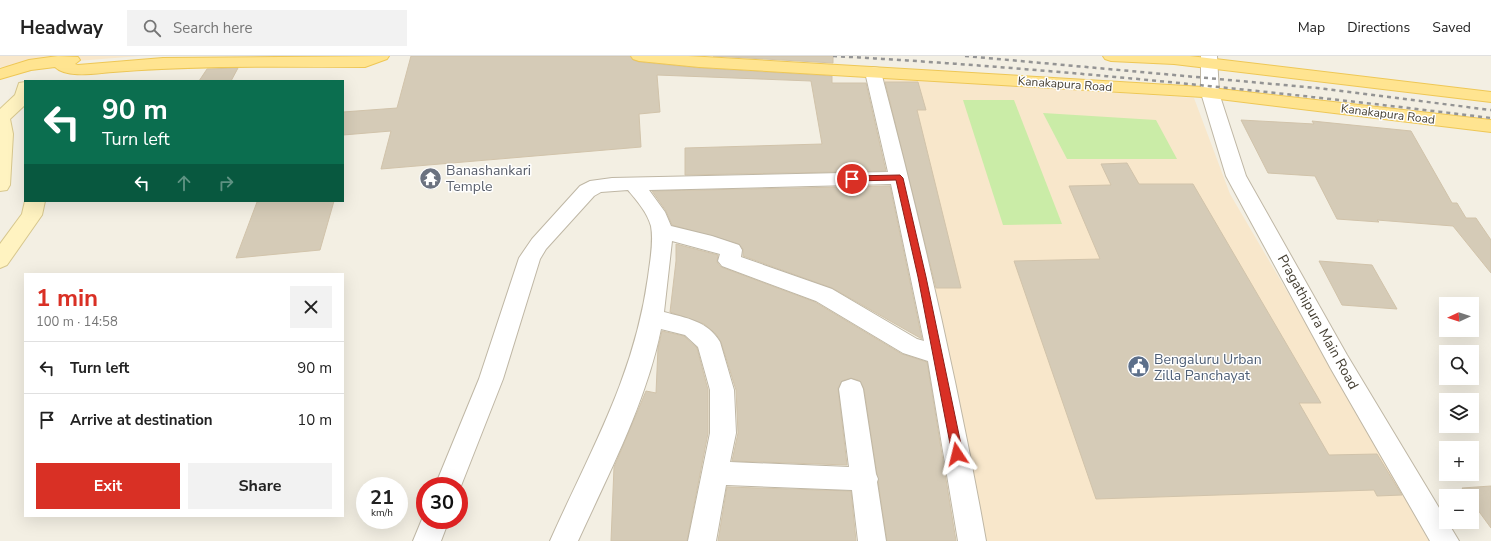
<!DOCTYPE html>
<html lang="en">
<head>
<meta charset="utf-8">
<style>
	:root { --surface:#fff; --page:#f2f2f2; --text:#222; --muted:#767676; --line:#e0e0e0; --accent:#d93025 }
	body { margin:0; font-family:"Nunito Sans",sans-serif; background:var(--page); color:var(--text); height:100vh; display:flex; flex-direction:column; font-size:15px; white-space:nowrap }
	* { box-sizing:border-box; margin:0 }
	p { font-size:13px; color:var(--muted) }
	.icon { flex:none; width:22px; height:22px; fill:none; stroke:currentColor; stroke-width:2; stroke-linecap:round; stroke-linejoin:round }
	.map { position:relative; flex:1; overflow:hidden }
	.drawer { position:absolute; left:24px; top:217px; width:320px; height:244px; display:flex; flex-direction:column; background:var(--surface); border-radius:0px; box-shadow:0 4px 16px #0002 }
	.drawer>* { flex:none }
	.banner { position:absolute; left:24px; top:24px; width:320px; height:122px; border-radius:0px; box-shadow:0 4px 16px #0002; background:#0b6e4f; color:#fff; overflow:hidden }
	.needle { width:26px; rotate:266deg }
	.fabs { position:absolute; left:1439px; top:241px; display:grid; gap:8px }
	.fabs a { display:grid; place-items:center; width:40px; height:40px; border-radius:0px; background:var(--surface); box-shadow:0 4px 16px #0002; font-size:20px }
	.speed { position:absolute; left:356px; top:421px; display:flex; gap:8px; font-size:20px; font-weight:700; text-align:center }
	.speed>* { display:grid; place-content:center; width:52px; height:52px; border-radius:50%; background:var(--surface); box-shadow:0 4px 16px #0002; line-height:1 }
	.speed small { font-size:10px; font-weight:400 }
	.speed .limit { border:6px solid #d22; background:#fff; color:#111 }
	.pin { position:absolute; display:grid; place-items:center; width:34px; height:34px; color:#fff; margin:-17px; border:2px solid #fff; border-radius:50%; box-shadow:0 1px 4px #0007 }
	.me { position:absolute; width:44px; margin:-22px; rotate:350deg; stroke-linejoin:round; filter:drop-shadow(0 0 3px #0008) }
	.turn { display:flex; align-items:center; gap:14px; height:84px; padding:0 12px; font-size:18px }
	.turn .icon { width:52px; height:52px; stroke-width:2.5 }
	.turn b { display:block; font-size:28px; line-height:34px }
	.lanes { display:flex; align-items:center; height:38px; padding:0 12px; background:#0003; justify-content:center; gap:20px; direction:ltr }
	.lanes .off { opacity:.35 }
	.round { display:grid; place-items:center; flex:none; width:42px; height:42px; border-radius:0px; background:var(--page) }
	.summary { display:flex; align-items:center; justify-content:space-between; height:68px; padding:0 12px }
	h1 { font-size:24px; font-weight:700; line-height:30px; color:var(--accent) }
	.action { display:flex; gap:8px; margin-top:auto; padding:8px 12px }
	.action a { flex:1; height:46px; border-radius:0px; background:var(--accent); color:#fff; font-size:16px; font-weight:700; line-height:46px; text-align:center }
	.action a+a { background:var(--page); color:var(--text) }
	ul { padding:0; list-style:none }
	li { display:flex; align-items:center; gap:12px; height:52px; padding:0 12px; border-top:1px solid var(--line) }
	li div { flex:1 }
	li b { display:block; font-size:15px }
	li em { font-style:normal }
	header { display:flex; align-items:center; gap:24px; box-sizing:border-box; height:56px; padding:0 20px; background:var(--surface); border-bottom:1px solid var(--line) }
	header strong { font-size:19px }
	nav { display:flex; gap:22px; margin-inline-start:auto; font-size:14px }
	.search { width:280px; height:36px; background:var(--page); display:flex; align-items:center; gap:10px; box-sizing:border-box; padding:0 14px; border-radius:0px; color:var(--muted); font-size:15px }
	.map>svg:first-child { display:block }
</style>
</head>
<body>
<header>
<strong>Headway</strong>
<div class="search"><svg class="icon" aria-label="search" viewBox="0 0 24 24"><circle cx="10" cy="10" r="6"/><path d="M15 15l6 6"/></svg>Search here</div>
<nav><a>Map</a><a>Directions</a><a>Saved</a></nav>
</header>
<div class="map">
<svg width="1491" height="485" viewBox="0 0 1491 485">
	<rect width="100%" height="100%" fill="#f3efe3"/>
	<g fill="#f8e7cb">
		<path d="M 0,0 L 140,0 L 0,11 Z"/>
		<path d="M 883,21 L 1194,42 L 1230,138 L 1433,485 L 984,485 Z"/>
	</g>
	<g fill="#caeca7">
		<path d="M 963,44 L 1014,44 L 1062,168 L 1003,169 Z"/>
		<path d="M 1043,57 L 1156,64 L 1177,103 L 1067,103 Z"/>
	</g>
	<g fill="#d5cbb7" stroke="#d1c3aa">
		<path d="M 411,0 L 630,0 L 633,4 L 639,6 L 699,12 L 832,20 L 832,27 L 866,27 L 886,115 L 685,119 L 685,92 L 822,88 L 811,25 L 657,19 L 660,56 L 639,58 L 641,91 L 381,113 L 391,75 L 343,79 L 343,56 L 397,52 Z"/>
		<path d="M 713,0 L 833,0 L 833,7 Z"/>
		<path d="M 238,12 L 231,25 L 199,25 L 207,13 Z"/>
		<path d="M 885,26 L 918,26 L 926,54 L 917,54 L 961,232 L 936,232 Z"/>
		<path d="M 1241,64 L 1314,68 L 1312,65 L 1411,75 L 1452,147 L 1457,147 L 1466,162 L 1476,162 L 1491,184 L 1491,217 L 1453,170 L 1377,164 L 1379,166 L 1337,163 L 1315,120 L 1268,117 Z"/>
		<path d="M 1127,107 L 1139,128 L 1193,128 L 1321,347 L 1299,347 L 1329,399 L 1377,398 L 1402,439 L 1377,440 L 1374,434 L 1096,443 L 1014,205 L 1100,203 L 1069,130 L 1111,129 L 1101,108 Z"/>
		<path d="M 890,130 L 922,283 L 832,232 L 743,200 L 743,193 L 739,188 L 672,169 L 666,155 L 652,135 Z"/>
		<path d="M 264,145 L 334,145 L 320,194 L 236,202 L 257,146 Z"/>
		<path d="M 676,188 L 718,199 L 717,206 L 721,211 L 815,246 L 902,298 L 927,306 L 956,485 L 887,485 L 864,333 L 860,325 L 851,322 L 842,325 L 838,332 L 847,409 L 732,405 L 738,377 L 736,334 L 721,286 L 716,278 L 704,268 L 670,256 L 676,205 Z"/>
		<path d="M 1319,205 L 1372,209 L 1397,253 L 1342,249 Z"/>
		<path d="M 662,275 L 684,280 L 697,292 L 708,334 L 708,377 L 687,485 L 611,485 L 614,411 L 646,335 L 656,337 L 658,292 Z"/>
		<path d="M 1491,430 L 1491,472 L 1472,446 L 1472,440 L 1468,440 L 1462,432 Z"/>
		<path d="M 727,431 L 851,435 L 856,485 L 718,485 Z"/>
	</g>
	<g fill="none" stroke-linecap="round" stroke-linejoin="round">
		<defs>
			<g id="minor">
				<path d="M 1201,0 L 1217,0 L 1219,37 L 1246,120 L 1347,299 L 1459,485 L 1430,485 L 1331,313 L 1226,120 L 1201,37 Z"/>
				<path d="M 873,11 L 879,12 L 881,16 C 922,171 958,327 986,485 L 958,485 L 928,305 L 903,297 L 816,245 L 722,210 L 718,205 L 720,198 L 672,185 L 664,256 C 686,262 708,265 720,286 L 734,334 L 736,377 L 730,406 L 849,411 L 839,333 L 842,326 L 851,323 L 860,326 L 863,333 L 876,418 L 878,423 L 877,426 L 886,485 L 858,485 L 852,434 L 726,429 L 716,485 L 688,485 L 710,377 L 710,334 L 698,291 L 685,279 L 661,273 C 646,347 609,417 578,485 L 550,485 C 590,395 634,322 648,221 C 650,205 654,186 651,170 C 647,156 637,145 628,134 L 601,136 L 594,140 L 546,193 L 540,203 L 503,323 L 459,435 L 459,430 L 435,430 L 479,323 L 519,202 L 532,183 L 580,130 L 590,125 L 612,122 L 888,116 L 865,16 L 867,12 ZM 891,128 L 924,285 L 917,283 L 832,233 L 741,201 L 742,194 L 739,189 L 712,180 L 671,170 L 665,156 L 649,134 Z"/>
				<path d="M 425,456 L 425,464 L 449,464 L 441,485 L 413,485 Z"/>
			</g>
			<g id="secondary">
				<path d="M 25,26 L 25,49 L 10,63 L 13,78 L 10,129 L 7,134 L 0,135 L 0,53 L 15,39 L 19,27 Z"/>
				<path d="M 25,145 L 45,145 L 42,159 L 7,209 L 0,212 L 0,188 L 22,158 Z"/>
			</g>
			<g id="primary">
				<path d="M 58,0 L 78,1 L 80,4 L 75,8 L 78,9 L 163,2 L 389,0 L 387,3 L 365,11 C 281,11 197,9 113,16 C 98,17 67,23 55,11 L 31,14 L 0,23 L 0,13 L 29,4 Z"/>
				<path d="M 631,0 L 688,0 L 1203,31 L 1491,64 L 1491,76 L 1203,41 L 699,11 L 639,5 L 633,3 Z"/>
				<path d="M 1103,0 L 1190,0 L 1491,36 L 1491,46 L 1174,8 L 1111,5 L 1105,3 Z"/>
			</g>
		</defs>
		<use href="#minor" stroke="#bfb7a5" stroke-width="2"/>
		<use href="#secondary" stroke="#d7c78e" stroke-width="2"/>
		<use href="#primary" stroke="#eec756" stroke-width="2"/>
		<use href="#minor" fill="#fff" fill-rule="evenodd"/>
		<use href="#secondary" fill="#fff3c1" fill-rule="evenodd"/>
		<use href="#primary" fill="#ffe490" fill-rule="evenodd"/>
		<g stroke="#949494" stroke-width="2.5" stroke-dasharray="4 4" stroke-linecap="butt">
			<path d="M 833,0 C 1053,12 1272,35 1491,62"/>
			<path d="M 965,0 L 1317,32 L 1491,54"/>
		</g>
	</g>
	<path fill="#d93025" stroke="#8d1f18" d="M 900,119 L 903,122 L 926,221 L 963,398 L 961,402 L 957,403 L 953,402 L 952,398 L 918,221 L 896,124 L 852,125 L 848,123 L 852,120 Z"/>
	<defs>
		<symbol id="temple-disc" viewBox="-11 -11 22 22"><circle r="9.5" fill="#6b7280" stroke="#fff"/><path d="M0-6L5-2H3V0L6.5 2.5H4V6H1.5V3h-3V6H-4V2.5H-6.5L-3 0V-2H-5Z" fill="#fff"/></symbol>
		<symbol id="civic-disc" viewBox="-11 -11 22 22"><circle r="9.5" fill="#5c6f8a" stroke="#fff"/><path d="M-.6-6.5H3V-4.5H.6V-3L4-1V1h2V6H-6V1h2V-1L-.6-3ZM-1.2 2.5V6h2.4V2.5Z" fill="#fff"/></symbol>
	</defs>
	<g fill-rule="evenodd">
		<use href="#temple-disc" x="418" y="110" width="25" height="25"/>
		<use href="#civic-disc" x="1126" y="298" width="25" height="25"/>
	</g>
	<g text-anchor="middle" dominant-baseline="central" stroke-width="3" stroke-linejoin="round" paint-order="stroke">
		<g font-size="12" fill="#453f33" stroke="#fff">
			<text transform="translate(1065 28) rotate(4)">Kanakapura Road</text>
			<text transform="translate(1388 58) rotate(7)">Kanakapura Road</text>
		</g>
		<g font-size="14" fill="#5b616d" stroke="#fff" text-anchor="start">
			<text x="446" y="114">Banashankari<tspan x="446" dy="16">Temple</tspan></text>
		</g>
		<g font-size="14" fill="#453f33" stroke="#fff">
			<text transform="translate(1318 266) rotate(61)">Pragathipura Main Road</text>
		</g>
		<g font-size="14" fill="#4e5e75" stroke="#fff" text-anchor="start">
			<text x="1154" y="303">Bengaluru Urban<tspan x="1154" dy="16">Zilla Panchayat</tspan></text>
		</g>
	</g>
</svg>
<div class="fabs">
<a><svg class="needle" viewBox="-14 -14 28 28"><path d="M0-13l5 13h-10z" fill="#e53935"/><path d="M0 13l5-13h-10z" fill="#767676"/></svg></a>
<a><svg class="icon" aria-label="search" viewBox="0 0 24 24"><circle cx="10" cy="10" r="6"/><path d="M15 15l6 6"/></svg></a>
<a><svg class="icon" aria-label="layers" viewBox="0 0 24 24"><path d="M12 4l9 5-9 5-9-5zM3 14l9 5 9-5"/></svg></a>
<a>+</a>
<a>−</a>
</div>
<div class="speed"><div>21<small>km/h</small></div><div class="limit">30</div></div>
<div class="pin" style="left:852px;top:123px;background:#d93025"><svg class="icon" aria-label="arrive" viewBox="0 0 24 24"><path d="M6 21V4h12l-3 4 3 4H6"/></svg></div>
<svg class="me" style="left:957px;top:398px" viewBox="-20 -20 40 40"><path d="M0-17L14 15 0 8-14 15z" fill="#d93025" stroke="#fff" stroke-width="4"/></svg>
<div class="banner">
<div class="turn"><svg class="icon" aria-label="left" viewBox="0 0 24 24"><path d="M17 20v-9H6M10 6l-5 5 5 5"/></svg><div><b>90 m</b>Turn left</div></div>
<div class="lanes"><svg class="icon" aria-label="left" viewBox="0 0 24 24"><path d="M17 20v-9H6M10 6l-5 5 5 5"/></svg><svg class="icon off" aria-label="ahead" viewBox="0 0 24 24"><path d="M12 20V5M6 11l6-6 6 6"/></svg><svg class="icon off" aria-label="right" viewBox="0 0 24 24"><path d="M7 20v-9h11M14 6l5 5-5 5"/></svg></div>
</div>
<section class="drawer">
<div class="summary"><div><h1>1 min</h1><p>100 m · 14:58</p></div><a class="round"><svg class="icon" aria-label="close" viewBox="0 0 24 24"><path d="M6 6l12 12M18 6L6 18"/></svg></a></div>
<ul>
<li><svg class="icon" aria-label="left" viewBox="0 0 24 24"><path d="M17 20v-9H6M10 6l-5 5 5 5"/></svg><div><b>Turn left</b></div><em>90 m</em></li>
<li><svg class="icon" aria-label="arrive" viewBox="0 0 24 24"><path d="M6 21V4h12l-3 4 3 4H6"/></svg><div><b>Arrive at destination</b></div><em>10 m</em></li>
</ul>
<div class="action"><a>Exit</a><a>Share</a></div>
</section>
</div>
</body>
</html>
